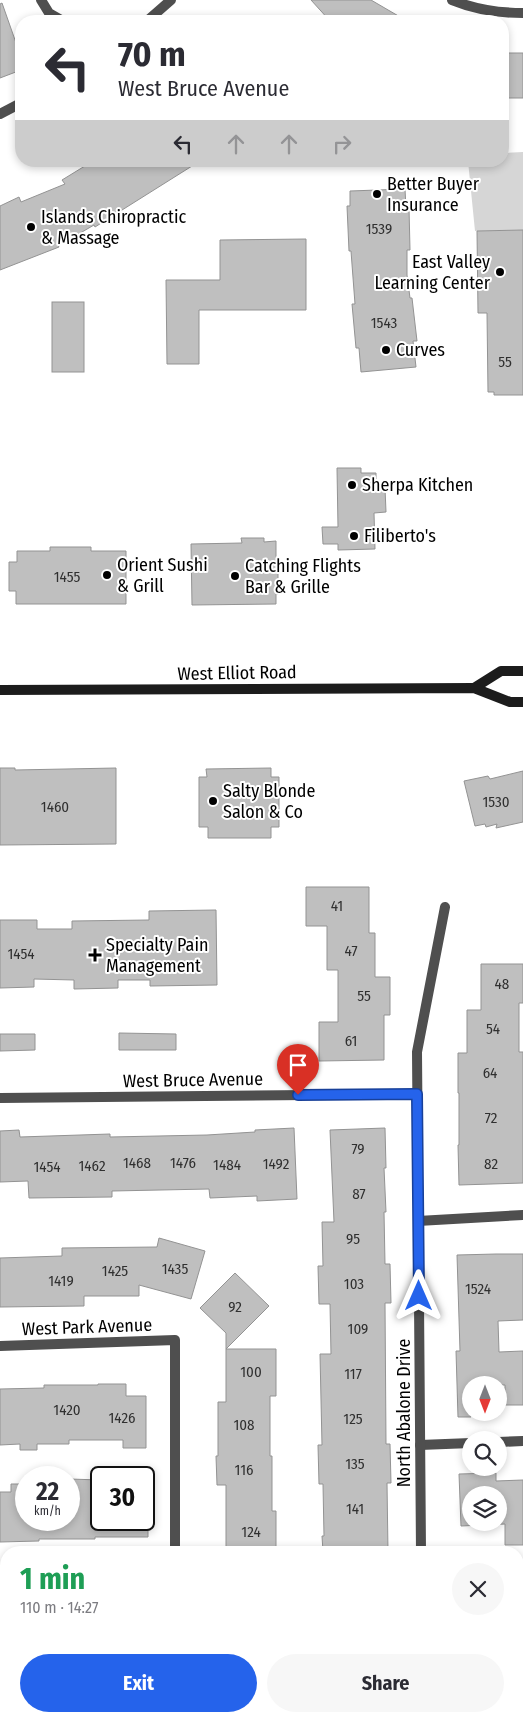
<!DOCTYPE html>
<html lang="en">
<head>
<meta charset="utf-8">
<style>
	:root { --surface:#fff; --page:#f7f7f7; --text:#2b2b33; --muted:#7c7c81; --accent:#2563eb }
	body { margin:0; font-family:"Fira Sans Condensed",sans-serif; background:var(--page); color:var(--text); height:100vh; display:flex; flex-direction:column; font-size:19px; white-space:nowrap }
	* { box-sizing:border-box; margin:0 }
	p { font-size:16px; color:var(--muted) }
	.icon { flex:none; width:28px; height:28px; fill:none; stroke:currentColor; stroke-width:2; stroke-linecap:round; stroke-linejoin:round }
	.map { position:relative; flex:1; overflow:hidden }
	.details { position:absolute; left:0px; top:1546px; width:524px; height:176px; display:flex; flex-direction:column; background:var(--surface); border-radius:20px 20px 0 0; box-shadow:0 2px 8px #0003 }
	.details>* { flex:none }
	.top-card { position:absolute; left:15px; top:15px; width:494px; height:152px; border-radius:20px; box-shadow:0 2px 8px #0003; background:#fff; color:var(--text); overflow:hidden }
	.needle { width:32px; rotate:180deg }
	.tools { position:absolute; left:462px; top:1376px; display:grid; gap:10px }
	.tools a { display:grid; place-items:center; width:45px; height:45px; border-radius:50%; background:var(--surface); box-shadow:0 2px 8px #0003; font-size:25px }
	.speed { position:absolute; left:15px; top:1466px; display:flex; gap:10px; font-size:25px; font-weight:700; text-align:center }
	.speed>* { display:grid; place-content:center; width:65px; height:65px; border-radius:50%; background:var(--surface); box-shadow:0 2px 8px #0003; line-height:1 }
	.speed small { font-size:12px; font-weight:400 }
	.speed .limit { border:2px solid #111; border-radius:8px; background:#fff; color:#111 }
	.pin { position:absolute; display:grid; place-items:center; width:42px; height:42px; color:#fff; margin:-51px -21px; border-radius:50% 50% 50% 0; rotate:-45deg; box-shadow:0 0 5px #0007 }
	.pin .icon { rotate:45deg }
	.me { position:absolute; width:55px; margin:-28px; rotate:0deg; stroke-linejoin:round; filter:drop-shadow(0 0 4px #0008) }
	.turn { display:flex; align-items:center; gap:18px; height:105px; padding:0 20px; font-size:22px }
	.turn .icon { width:65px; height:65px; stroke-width:2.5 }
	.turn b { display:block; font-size:35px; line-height:42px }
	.lanes { display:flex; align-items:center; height:48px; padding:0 20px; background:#0003; justify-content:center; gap:25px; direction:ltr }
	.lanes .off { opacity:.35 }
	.round { display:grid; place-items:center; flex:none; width:52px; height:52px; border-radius:26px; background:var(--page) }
	.overview { display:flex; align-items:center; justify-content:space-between; height:85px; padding:0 20px }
	h1 { font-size:30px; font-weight:700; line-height:38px; color:#1e9e55 }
	.primary-button { display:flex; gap:10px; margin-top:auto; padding:10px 20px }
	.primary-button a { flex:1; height:58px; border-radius:30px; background:var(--accent); color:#fff; font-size:20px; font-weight:700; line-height:58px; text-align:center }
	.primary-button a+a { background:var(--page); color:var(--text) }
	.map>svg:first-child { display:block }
</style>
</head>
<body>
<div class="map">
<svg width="523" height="1722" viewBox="0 0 523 1722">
	<rect width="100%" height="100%" fill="#fff"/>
	<path fill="#d6d6d6" d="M 523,152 L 523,230 L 475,231 L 468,161 L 502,161 L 503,153 Z"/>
	<g fill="#bfbfbf" stroke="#939393" fill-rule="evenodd">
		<path d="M 311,0 L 371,0 L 407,21 L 330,21 Z"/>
		<path d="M 2,3 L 21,57 L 21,70 L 0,78 L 0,4 Z"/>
		<rect x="502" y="53" width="21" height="45"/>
		<path d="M 93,161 L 200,161 L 95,227 L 94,225 L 70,239 L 58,245 L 59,247 L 0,270 L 0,206 L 19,197 L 21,202 L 65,184 L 62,180 Z"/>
		<path d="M 405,189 L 406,208 L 409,208 L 410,250 L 407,250 L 407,275 L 410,298 L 412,298 L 417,341 L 413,341 L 416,367 L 361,372 L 359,348 L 356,348 L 352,304 L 355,304 L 351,251 L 349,251 L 347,206 L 350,206 L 350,191 Z"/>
		<path d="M 523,230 L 523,395 L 494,395 L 494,392 L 488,392 L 487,313 L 478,313 L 477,231 Z"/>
		<path d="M 306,239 L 306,310 L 199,310 L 199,364 L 167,364 L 166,280 L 220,280 L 220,240 Z"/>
		<rect x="52" y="302" width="32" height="70"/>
		<path d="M 337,468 L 361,468 L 361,473 L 376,473 L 376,488 L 385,488 L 386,512 L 374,513 L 375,549 L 338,550 L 338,544 L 323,544 L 322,527 L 338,527 Z"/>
		<path d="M 241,538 L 264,538 L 264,542 L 276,541 L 276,558 L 278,558 L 278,594 L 276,594 L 276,604 L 192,605 L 191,544 L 242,543 Z"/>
		<path d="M 50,547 L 91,547 L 91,551 L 126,551 L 126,604 L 16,604 L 16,591 L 9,591 L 9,562 L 17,562 L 17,551 L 50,551 Z"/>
		<path d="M 0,768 L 15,768 L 15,770 L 116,768 L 116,844 L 0,845 Z"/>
		<path d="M 271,768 L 271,777 L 279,777 L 279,827 L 271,827 L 271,838 L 208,838 L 208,827 L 199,827 L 199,777 L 207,777 L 206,769 Z"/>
		<path d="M 523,771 L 523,822 L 496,828 L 497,824 L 486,827 L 485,824 L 475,826 L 464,781 L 488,776 L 490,779 Z"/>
		<path d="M 306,887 L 369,887 L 369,933 L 375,933 L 375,977 L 390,977 L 390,1015 L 384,1015 L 384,1060 L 319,1061 L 319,1022 L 338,1022 L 338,970 L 327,970 L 327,926 L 306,926 Z"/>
		<path d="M 216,910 L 217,985 L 150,986 L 150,980 L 118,980 L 118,988 L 74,989 L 74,980 L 34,979 L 34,987 L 0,988 L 0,920 L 37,920 L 37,929 L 72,929 L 72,921 L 149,920 L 149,911 Z"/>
		<path d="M 481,964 L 523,964 L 523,1003 L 519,1003 L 519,1052 L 523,1052 L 523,1183 L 459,1185 L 458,1145 L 459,1145 L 459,1093 L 458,1093 L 458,1053 L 467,1053 L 467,1010 L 481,1010 Z"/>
		<path d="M 119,1033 L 176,1034 L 176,1050 L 119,1050 Z"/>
		<path d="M 0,1034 L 35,1034 L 35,1050 L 0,1051 Z"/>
		<path d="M 294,1128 L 297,1199 L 257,1201 L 257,1196 L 210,1198 L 209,1189 L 112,1191 L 112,1197 L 29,1198 L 28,1181 L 0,1182 L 0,1131 L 19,1130 L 20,1137 L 110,1134 L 110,1137 L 207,1135 L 255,1132 L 255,1130 Z"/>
		<path d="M 385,1128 L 386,1168 L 384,1168 L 386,1212 L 384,1212 L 385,1264 L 390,1264 L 391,1303 L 385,1303 L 386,1444 L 390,1444 L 391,1483 L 387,1483 L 388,1552 L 323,1552 L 322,1536 L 324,1536 L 323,1484 L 319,1484 L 318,1445 L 322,1445 L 320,1354 L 331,1354 L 330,1304 L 319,1304 L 318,1266 L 323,1266 L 322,1222 L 334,1222 L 330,1130 Z"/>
		<path d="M 159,1238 L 205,1251 L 191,1299 L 139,1285 L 139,1296 L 84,1296 L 84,1306 L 0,1307 L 0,1258 L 62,1256 L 62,1248 L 157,1247 Z"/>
		<path d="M 496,1254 L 523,1254 L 523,1320 L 498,1321 L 499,1352 L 523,1351 L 523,1405 L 505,1405 L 505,1385 L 471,1385 L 471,1417 L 458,1417 L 456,1351 L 460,1351 L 457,1255 Z"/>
		<path d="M 235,1273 L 269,1306 L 226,1349 L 276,1349 L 276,1396 L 270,1396 L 270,1456 L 272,1456 L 272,1511 L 276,1511 L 276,1552 L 226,1552 L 226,1485 L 217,1485 L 216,1456 L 218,1456 L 218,1402 L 226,1402 L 226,1333 L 200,1308 Z"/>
		<path d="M 98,1384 L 126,1384 L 126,1396 L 146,1396 L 146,1448 L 123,1448 L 123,1440 L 69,1440 L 69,1444 L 37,1444 L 37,1450 L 20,1450 L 20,1444 L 0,1445 L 0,1389 L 44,1388 L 44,1385 L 98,1385 Z"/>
		<path d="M 496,1473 L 496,1481 L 523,1480 L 523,1545 L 505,1545 L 505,1524 L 461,1526 L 459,1474 ZM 471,1495 L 499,1495 L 499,1522 L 471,1522 Z"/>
		<path d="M 69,1479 L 101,1480 L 101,1520 L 148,1520 L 148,1537 L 95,1537 L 95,1539 L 39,1539 L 39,1541 L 0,1542 L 0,1492 L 11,1492 L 11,1484 L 26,1484 L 26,1520 L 69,1520 Z"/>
	</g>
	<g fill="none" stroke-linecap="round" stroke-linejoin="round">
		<g stroke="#4f4f4f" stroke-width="10">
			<path d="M 41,0 L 49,13 L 63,21"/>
			<path d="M 452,0 C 474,9 499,13 523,13"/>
			<path d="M 0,1098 L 417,1094"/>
			<path d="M 418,1221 L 523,1215"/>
			<path d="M 0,1346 L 175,1340 L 175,1552"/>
			<path d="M 499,1442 L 523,1441"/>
			<path d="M 420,1445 L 471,1443"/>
			<path d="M 421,1552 L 417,1052 L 445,907"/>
			<path d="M 0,1573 L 6,1572"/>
			<path d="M 518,1666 L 523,1666"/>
			<path d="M 61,1716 L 61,1722"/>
		</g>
		<g stroke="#4f4f4f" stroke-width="10">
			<path d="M 147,21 L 171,0"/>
			<path d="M 0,114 L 21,103"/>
		</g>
		<g stroke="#1c1c1c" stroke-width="10">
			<path d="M 474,688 L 501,671 L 523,671"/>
			<path d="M 0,690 L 474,688 L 510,702 L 523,702"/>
		</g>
	</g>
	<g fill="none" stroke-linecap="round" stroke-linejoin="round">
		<defs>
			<path id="route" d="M 298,1095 L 417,1094 L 419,1296"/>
		</defs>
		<use href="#route" stroke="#184099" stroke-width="12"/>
		<use href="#route" stroke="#2563eb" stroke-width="9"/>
	</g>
	<g fill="#000" stroke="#fff" stroke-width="2">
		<circle cx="377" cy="194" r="5"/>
		<circle cx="31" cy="227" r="5"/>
		<circle cx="500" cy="272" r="5"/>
		<circle cx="386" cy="350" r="5"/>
		<circle cx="352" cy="485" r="5"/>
		<circle cx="354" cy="536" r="5"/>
		<circle cx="107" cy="575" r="5"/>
		<circle cx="235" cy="576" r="5"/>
		<circle cx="213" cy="801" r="5"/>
		<path d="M92.5 947.5h5v5h5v5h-5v5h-5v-5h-5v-5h5z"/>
	</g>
	<g text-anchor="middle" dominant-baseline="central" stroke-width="4" stroke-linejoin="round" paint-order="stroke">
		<g font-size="15" fill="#303030">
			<text x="379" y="229">1539</text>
			<text x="384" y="323">1543</text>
			<text x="505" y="362">55</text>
			<text x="67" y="577">1455</text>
			<text x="496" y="802">1530</text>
			<text x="55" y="807">1460</text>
			<text x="337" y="906">41</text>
			<text x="351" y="951">47</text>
			<text x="21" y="954">1454</text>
			<text x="502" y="984">48</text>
			<text x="364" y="996">55</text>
			<text x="493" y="1029">54</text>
			<text x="351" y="1041">61</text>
			<text x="490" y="1073">64</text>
			<text x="491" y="1118">72</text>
			<text x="358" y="1149">79</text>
			<text x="137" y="1163">1468</text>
			<text x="183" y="1163">1476</text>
			<text x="276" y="1164">1492</text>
			<text x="491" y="1164">82</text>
			<text x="227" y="1165">1484</text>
			<text x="92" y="1166">1462</text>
			<text x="47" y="1167">1454</text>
			<text x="359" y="1194">87</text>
			<text x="353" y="1239">95</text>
			<text x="175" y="1269">1435</text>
			<text x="115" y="1271">1425</text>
			<text x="61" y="1281">1419</text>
			<text x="354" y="1284">103</text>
			<text x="478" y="1289">1524</text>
			<text x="235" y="1307">92</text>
			<text x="358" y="1329">109</text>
			<text x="251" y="1372">100</text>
			<text x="353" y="1374">117</text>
			<text x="67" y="1410">1420</text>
			<text x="122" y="1418">1426</text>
			<text x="353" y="1419">125</text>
			<text x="244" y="1425">108</text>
			<text x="355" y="1464">135</text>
			<text x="244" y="1470">116</text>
			<text x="355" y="1509">141</text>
			<text x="251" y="1532">124</text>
		</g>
		<g font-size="18" fill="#000" stroke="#fff" text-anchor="start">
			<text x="387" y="184">Better Buyer<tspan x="387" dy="21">Insurance</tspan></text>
			<text x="41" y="217">Islands Chiropractic<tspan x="41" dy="21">&amp; Massage</tspan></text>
			<text x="490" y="262" text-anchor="end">East Valley<tspan x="490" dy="21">Learning Center</tspan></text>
			<text x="396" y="350">Curves</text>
			<text x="362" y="485">Sherpa Kitchen</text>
			<text x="364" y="536">Filiberto's</text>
			<text x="117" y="565">Orient Sushi<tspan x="117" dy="21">&amp; Grill</tspan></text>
			<text x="245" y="566">Catching Flights<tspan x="245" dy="21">Bar &amp; Grille</tspan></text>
			<text x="223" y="791">Salty Blonde<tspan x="223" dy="21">Salon &amp; Co</tspan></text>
			<text x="106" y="945">Specialty Pain<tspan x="106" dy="21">Management</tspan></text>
		</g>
		<g font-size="18" fill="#000" stroke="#fff">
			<text transform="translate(237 673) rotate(-1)">West Elliot Road</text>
			<text transform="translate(193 1080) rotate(-1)">West Bruce Avenue</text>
			<text transform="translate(87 1327) rotate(-2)">West Park Avenue</text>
			<text transform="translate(404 1413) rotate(-90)">North Abalone Drive</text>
		</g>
	</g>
</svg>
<div class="tools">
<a><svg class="needle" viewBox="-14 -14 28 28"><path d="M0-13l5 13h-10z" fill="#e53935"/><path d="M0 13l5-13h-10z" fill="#7c7c81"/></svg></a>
<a><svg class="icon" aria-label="search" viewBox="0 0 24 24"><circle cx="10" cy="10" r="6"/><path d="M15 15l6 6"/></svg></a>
<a><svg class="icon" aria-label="layers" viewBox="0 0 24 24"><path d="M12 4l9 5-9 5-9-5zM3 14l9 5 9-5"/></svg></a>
</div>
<div class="speed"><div>22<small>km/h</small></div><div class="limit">30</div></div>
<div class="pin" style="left:298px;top:1095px;background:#d93025"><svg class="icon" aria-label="arrive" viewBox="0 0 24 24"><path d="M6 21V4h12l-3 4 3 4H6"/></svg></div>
<svg class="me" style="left:419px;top:1296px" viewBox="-20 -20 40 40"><path d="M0-17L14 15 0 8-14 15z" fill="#2563eb" stroke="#fff" stroke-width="4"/></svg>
<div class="top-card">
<div class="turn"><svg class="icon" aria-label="left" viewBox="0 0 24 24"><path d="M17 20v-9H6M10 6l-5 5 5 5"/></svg><div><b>70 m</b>West Bruce Avenue</div></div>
<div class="lanes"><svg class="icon" aria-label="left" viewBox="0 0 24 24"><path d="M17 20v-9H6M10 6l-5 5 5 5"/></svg><svg class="icon off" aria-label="ahead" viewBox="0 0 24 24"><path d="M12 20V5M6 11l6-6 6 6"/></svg><svg class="icon off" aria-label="ahead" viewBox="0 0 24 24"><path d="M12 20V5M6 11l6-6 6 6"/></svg><svg class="icon off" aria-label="right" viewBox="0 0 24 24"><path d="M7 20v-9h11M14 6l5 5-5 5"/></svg></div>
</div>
<section class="details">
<div class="overview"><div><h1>1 min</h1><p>110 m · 14:27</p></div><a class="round"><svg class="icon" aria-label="close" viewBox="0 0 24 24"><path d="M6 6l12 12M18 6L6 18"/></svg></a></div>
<div class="primary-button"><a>Exit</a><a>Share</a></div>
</section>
</div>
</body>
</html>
